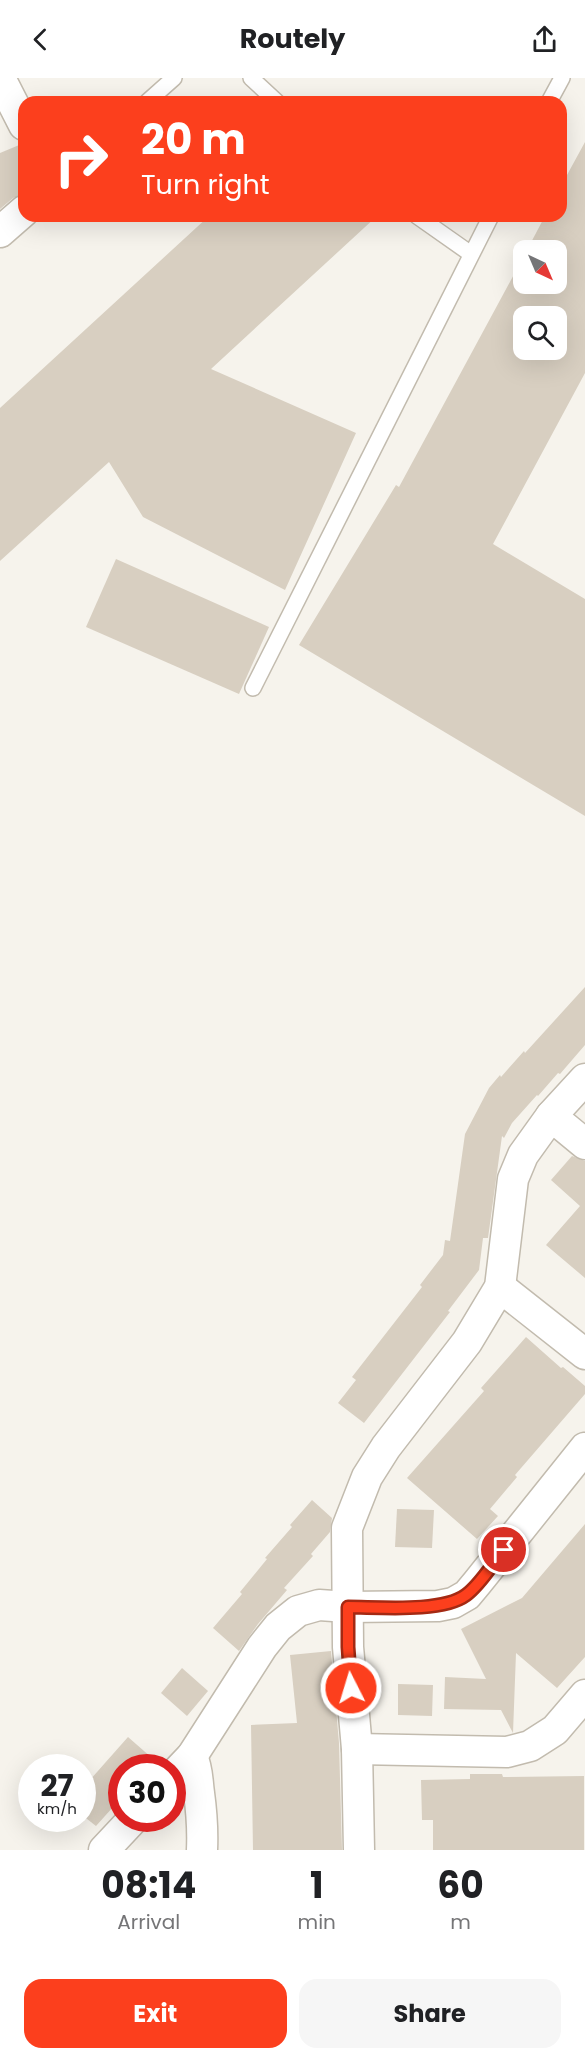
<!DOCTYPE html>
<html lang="en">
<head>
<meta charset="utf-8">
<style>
	:root { --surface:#fff; --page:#f6f6f6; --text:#202124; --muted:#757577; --accent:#fc3f1d }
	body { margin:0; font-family:Poppins,sans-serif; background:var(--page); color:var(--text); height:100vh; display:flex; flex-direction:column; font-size:22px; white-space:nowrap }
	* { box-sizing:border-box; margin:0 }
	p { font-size:20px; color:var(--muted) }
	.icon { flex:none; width:33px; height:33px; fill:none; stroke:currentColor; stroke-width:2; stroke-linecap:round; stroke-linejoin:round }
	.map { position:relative; height:1772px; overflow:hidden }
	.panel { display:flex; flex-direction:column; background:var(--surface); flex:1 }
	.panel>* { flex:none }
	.banner { position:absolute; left:18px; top:18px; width:549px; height:126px; border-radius:18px; box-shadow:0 6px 24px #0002; background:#fc3f1d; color:#fff; overflow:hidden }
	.needle { width:39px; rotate:136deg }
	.buttons { position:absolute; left:513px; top:162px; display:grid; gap:12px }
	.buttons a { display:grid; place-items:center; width:54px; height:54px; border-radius:12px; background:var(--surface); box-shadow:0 6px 24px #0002; font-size:30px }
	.speed { position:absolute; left:18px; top:1676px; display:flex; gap:12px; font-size:30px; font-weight:700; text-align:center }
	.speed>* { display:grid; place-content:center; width:78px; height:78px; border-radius:50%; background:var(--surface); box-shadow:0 6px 24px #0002; line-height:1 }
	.speed small { font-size:15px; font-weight:400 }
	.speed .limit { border:9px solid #d22; background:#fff; color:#111 }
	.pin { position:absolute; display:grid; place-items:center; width:51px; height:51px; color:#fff; margin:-26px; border:3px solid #fff; border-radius:50%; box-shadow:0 2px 6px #0007 }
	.me { position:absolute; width:66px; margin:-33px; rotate:355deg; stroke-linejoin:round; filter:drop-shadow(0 0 4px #0008) }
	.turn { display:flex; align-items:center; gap:21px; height:126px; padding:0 24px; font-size:27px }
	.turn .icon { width:78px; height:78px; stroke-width:2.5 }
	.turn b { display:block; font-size:42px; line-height:51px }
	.eta { display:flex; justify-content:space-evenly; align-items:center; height:102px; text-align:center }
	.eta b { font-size:36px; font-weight:700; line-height:42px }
	.button { display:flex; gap:12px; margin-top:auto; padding:12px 24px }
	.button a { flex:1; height:69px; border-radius:18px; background:var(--accent); color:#fff; font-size:24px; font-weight:700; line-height:69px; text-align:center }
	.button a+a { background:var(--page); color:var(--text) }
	header { display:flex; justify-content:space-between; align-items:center; height:78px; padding:0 24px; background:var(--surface); font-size:27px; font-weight:700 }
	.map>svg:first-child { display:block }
</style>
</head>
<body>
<header><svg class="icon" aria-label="back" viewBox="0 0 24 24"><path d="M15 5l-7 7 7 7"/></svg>Routely<svg class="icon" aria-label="share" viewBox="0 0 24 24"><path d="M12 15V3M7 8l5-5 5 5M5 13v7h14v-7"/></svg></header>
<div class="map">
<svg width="585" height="1772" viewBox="0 0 585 1772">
	<rect width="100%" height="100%" fill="#f6f3ec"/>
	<g fill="#d8cfc1" fill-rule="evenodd">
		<path d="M 585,64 L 585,295 L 493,466 L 585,521 L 585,738 L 299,567 L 396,407 L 399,409 L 524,178 L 524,206 L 556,206 L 556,172 L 527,172 L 545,138 L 561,138 L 561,108 ZM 524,238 L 556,238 L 556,272 L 524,272 Z"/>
		<path d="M 24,65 L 24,116 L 13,120 L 0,131 L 0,75 Z"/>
		<path d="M 209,138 L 377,138 L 211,291 L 356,355 L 285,512 L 143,439 L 109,384 L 0,483 L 0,330 Z"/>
		<path d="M 116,481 L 269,549 L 239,616 L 86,549 Z"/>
		<path d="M 585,909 L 585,967 L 560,996 L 558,995 L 538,1018 L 537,1017 L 512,1045 L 504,1060 L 502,1058 L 488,1160 L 483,1160 L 479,1192 L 448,1233 L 450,1234 L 364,1345 L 338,1325 L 356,1302 L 352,1299 L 422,1209 L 420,1207 L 443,1177 L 445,1162 L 450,1163 L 465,1056 L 489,1010 L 500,997 L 501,999 L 524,973 L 525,975 Z"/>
		<path d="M 572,1078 L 585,1083 L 585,1200 L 546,1167 L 580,1128 L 551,1102 Z"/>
		<path d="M 526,1259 L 561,1290 L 563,1289 L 585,1308 L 585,1316 L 515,1397 L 517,1399 L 490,1431 L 498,1438 L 477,1461 L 407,1400 L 484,1313 L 481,1310 Z"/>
		<path d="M 312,1422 L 332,1440 L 330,1454 L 311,1476 L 313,1478 L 284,1510 L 287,1512 L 258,1546 L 239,1573 L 213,1550 L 242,1516 L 240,1514 L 267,1481 L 265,1480 L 292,1449 L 290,1447 Z"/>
		<path d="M 397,1431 L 434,1432 L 432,1470 L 395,1469 Z"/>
		<path d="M 585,1446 L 585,1579 L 557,1610 L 516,1575 L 513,1655 L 501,1632 L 444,1631 L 445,1599 L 486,1601 L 461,1551 L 522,1520 Z"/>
		<path d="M 331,1573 L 339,1665 L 342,1772 L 253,1772 L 251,1647 L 297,1645 L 290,1577 Z"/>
		<path d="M 182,1590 L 208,1613 L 187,1638 L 161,1615 Z"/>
		<path d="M 398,1606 L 433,1607 L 432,1638 L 398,1637 Z"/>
		<path d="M 128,1659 L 160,1687 L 158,1689 L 122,1689 L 122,1719 L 96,1748 L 82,1737 L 82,1711 Z"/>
		<path d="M 470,1696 L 502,1696 L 503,1699 L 584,1698 L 584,1772 L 433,1772 L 433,1742 L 422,1742 L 421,1702 L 470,1701 Z"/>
	</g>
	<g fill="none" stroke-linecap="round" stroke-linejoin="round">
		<defs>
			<g id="lane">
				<path d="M 251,0 L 277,24"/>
				<path d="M 147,24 L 174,0"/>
				<path d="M 549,24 L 562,0"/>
				<path d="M 417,138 L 471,176"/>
				<path d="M 253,610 L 491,138"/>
			</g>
			<g id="street">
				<path d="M 0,0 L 24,47"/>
				<path d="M 0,154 L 24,133"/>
				<path d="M 551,1038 L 585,1066"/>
				<path d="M 500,1209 L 585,1276"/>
				<path d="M 357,1671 L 507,1674 L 530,1668 L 555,1652 L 585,1617"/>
				<path d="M 192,1678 C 198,1692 197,1701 199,1715 C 202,1737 203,1750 202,1772"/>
				<path d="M 172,1699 L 192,1678 L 262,1569 L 278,1549 L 298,1533 L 319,1527 L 348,1529 L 438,1528 L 453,1525 L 467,1517 L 477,1505 L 585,1370"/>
				<path d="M 104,1772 L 134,1740"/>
				<path d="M 359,1772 L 357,1671 L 348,1569 L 347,1450 L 367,1399 L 386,1369 L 467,1264 L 500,1209 L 513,1101 L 523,1077 L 551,1038 L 585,1001"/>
			</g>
		</defs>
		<use href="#lane" stroke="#c2bbae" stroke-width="18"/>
		<use href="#street" stroke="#c2bbae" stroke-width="33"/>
		<use href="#lane" stroke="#fff" stroke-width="15"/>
		<use href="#street" stroke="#fff" stroke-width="30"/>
	</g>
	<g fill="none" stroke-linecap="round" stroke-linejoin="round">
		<defs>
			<path id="route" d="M 351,1610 L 348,1569 L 348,1529 C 378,1529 442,1535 466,1517 C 481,1506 492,1486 504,1472"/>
		</defs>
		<use href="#route" stroke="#a42913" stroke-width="15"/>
		<use href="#route" stroke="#fc3f1d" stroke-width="10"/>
	</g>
</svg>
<div class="buttons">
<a><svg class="needle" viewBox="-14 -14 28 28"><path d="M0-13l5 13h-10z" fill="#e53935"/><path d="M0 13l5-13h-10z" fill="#757577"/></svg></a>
<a><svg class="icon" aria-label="search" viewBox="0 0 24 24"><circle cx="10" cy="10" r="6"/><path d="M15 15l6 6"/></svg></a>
</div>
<div class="speed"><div>27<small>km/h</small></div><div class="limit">30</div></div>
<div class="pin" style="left:504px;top:1472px;background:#d93025"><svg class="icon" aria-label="arrive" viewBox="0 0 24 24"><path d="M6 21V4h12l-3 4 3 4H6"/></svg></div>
<svg class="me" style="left:351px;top:1610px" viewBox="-20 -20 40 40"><circle r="17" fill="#fc3f1d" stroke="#fff" stroke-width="3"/><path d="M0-11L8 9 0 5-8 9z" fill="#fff"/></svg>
<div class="banner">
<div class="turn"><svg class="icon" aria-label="right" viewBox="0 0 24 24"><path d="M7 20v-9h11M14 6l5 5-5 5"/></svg><div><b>20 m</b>Turn right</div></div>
</div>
</div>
<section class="panel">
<div class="eta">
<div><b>08:14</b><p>Arrival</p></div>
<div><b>1</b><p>min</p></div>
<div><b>60</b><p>m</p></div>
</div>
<div class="button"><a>Exit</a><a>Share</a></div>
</section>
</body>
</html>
